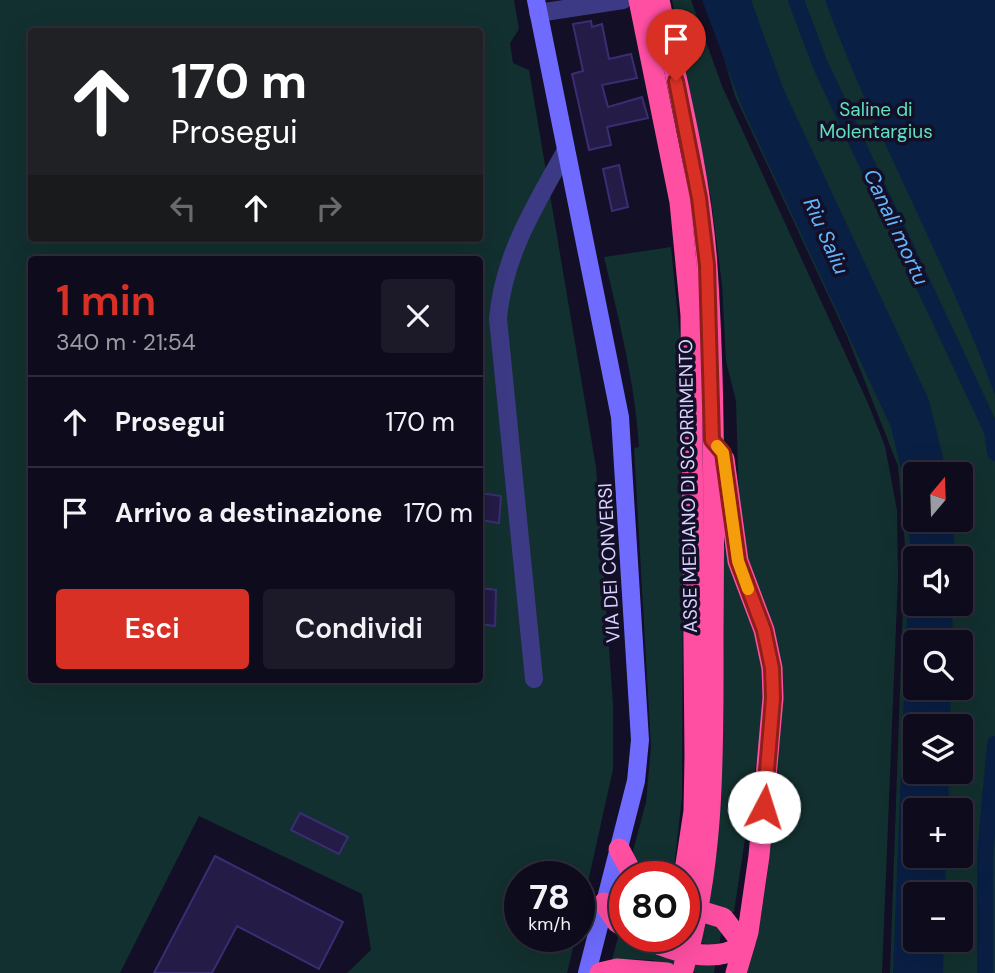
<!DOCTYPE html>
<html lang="it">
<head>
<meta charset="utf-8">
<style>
	:root { --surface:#0e0b1c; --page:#1c1929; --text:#f1f3f6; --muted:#9b9ba3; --line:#2e2b3b; --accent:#d93025 }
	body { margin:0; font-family:"DM Sans",sans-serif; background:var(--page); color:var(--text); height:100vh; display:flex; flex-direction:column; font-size:26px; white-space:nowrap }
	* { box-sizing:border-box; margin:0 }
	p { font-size:23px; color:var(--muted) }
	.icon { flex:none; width:38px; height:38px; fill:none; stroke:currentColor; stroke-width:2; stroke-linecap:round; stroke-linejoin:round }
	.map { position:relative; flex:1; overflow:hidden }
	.drawer { position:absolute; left:28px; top:256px; width:455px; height:427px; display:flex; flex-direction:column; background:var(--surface); border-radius:7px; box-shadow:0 7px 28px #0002,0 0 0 2px var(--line) }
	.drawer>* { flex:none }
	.hud { position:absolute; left:28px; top:28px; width:455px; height:214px; border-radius:7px; box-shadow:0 7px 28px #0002,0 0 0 2px var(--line); background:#202124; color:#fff; overflow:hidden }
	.needle { width:46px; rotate:19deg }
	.buttons { position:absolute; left:903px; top:462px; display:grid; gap:14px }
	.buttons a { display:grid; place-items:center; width:70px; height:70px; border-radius:7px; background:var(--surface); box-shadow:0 7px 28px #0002,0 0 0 2px var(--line); font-size:35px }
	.speed { position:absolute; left:504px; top:861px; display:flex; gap:14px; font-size:35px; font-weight:700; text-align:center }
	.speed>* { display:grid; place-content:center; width:91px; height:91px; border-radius:50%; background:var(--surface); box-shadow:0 7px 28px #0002,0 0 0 2px var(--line); line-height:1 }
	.speed small { font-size:18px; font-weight:400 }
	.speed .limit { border:10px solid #d22; background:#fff; color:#111 }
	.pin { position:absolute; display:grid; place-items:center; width:60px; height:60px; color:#fff; margin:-72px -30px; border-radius:50% 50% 50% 0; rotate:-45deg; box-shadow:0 0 7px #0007 }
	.pin .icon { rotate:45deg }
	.me { position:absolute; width:77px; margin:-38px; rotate:5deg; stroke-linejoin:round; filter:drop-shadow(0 0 5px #0008) }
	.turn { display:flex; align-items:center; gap:24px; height:147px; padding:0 28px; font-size:32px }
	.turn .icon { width:91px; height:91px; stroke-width:2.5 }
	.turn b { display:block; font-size:49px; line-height:60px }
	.lanes { display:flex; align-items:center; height:66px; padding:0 28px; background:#0003; justify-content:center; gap:35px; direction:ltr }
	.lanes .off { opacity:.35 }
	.round { display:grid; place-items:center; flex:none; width:74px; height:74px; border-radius:7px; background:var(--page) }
	.head { display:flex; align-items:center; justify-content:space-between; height:119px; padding:0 28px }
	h1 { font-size:42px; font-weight:600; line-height:52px; color:var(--accent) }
	.button { display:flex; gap:14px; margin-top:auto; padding:14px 28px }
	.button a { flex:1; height:80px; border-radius:7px; background:var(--accent); color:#fff; font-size:28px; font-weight:600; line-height:80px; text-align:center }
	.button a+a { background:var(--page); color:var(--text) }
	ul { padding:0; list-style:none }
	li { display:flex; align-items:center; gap:21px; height:91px; padding:0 28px; border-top:2px solid var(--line) }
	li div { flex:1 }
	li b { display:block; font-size:26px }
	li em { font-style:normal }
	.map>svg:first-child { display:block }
</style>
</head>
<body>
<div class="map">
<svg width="995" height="973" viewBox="0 0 995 973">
	<rect width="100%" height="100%" fill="#130f26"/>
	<g fill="#12302f" fill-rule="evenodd">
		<path d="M 0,0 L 514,0 L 519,29 L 510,43 L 513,63 L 529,70 L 596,467 L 613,704 L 613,769 L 579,923 L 579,877 L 520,877 L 520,936 L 576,936 L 567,973 L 347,973 L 371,950 L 362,894 L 199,816 L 120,973 L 0,973 ZM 32,32 L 480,32 L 480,238 L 32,238 ZM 32,259 L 480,259 L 480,679 L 32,679 Z"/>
		<path d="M 672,0 L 691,0 L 722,86 L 867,401 L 885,446 L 897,510 L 898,577 L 882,973 L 747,973 L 761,915 L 767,877 L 779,703 L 749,574 L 739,502 L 736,401 L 726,361 L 722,285 L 711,198 Z"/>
		<path d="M 707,0 L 995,0 L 995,973 L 890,973 L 905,546 L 898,466 L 847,336 L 735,96 ZM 915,474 L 961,474 L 961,520 L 915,520 ZM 915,558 L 961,558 L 961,604 L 915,604 ZM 915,642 L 961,642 L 961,688 L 915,688 ZM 915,726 L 961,726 L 961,772 L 915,772 ZM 915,810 L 961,810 L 961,856 L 915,856 ZM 915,894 L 961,894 L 961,940 L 915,940 Z"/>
		<path d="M 671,247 L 680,337 L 683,494 L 682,797 L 673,877 L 644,877 L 634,860 L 633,851 L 646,802 L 651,747 L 634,448 L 639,447 C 635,382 619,320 604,257 Z"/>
		<path d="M 724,546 L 729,546 L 756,630 L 766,676 L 762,726 L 734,912 L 730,913 L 708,903 L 720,810 Z"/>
		<path d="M 684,911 L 723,922 L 719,946 L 659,936 L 684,936 Z"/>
		<path d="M 620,931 L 638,942 L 716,962 L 714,973 L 697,973 L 652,960 L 612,959 Z"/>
	</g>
	<g fill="#0a1f44">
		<path d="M 702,0 L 751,0 L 783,88 L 929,400 L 947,474 L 915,474 L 915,520 L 953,520 L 955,558 L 915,558 L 915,604 L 953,604 L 952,642 L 915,642 L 915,688 L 951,688 L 950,726 L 915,726 L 915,772 L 949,772 L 948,810 L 915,810 L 915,856 L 946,856 L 945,894 L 915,894 L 915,940 L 944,940 L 943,973 L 893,973 L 910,541 L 903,478 L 891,427 L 742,107 Z"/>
		<path d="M 825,0 L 995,0 L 995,395 C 946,260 874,135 825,0 Z"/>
	</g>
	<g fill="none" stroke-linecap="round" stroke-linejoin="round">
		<g stroke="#0a1f44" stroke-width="16">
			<path d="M 796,0 L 820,64 L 992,431 L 995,453"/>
			<path d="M 985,973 L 985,855 L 995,744"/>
		</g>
	</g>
	<g fill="#241b47" stroke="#3b2d73" stroke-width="2">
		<path d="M 591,21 L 592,27 L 602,24 L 609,59 L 631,54 L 637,78 L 602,85 L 608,107 L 642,97 L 648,118 L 607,127 L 611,145 L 589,150 L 572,74 L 583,71 L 573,24 Z"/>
		<path d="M 619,165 L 628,207 L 612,211 L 603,169 Z"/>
		<path d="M 480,493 L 501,496 L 499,523 L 480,520 Z"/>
		<path d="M 480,588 L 496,590 L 495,626 L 480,624 Z"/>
		<path d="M 300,813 L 348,837 L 339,854 L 291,830 Z"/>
		<path d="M 215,856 L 343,922 L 319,969 L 237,926 L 212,973 L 154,973 Z"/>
	</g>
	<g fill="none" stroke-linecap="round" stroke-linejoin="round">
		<g stroke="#3d3a85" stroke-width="18">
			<path d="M 538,13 L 623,0"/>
			<path d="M 534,679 L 498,319 C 503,256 536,204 566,150"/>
		</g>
		<path stroke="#6f6bff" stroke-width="18" d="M 536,0 L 620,417 L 640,740 L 636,781 L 587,973"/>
		<g stroke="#ff4fa3" stroke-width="21">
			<path d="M 639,0 L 680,202 L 691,315 L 695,757 L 694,811 L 684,877"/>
			<path d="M 659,0 C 678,87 701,177 707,266 C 715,387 714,510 713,631 C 713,746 716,862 682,973"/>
			<path d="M 724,459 L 738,561 L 764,630 L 772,668 L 773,698 L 759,856 L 748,932 L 736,973"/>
			<path d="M 619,849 L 634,877"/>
			<path d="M 604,903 L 617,922 L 625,927"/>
			<path d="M 684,906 L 723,918 L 744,945"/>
			<path d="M 640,936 C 671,951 714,965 744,945"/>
			<path d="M 600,973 L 617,969 L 667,973"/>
		</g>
	</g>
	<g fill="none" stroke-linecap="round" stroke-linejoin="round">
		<defs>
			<path id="route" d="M 676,81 L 699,198 L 707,265 L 712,440 L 723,453 L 738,561 L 764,630 L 772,668 L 773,698 L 764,807"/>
		</defs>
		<use href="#route" stroke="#8d1f18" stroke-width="18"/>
		<use href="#route" stroke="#d93025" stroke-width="12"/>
		<path stroke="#f59e0b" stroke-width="12" d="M 717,446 L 723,453 L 738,561 L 748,589"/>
	</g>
	<g text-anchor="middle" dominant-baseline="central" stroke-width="7" stroke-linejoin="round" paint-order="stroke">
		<g font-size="19" fill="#5fe0c0" stroke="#130f26">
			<text x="876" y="109">Saline di<tspan x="876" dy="22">Molentargius</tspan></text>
		</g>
		<g font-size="19" fill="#d9d4ff" stroke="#130f26">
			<text transform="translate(688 486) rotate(-91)">ASSE MEDIANO DI SCORRIMENTO</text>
			<text transform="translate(609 563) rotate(-93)">VIA DEI CONVERSI</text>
		</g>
		<g font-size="21" font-style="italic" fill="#62b6ff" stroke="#130f26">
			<text transform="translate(896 227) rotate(65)">Canali mortu</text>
			<text transform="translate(826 236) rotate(66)">Riu Saliu</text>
		</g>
	</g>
</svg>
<div class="buttons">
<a><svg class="needle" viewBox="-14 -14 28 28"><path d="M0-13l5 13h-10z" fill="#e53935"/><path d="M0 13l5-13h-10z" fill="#9b9ba3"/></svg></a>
<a><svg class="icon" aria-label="sound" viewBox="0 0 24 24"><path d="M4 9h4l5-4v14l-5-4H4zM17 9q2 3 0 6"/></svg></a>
<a><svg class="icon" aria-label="search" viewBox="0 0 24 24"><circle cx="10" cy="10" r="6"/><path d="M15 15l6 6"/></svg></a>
<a><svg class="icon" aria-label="layers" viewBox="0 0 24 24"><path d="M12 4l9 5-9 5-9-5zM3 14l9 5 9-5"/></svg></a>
<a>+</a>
<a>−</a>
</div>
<div class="speed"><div>78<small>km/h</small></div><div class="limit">80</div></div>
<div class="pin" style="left:676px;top:81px;background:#d93025"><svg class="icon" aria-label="arrive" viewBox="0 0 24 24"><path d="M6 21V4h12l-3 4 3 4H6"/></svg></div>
<svg class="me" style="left:764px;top:807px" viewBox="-20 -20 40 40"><circle r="19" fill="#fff"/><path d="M0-13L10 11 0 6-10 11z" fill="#d93025"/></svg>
<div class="hud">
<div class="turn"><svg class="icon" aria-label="ahead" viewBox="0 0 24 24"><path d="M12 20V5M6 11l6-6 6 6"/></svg><div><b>170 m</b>Prosegui</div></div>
<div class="lanes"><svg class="icon off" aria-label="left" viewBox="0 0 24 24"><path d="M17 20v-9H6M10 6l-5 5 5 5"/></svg><svg class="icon" aria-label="ahead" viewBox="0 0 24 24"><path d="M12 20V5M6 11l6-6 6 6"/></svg><svg class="icon off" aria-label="right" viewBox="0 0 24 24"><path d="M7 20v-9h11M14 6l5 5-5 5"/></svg></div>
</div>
<section class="drawer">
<div class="head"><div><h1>1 min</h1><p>340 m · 21:54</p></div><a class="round"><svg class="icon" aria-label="close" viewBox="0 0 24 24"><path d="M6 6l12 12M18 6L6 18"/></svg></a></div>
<ul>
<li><svg class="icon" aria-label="ahead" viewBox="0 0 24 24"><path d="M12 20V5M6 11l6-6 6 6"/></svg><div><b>Prosegui</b></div><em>170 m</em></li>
<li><svg class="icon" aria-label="arrive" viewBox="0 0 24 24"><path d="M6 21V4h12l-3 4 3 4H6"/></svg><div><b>Arrivo a destinazione</b></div><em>170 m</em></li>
</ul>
<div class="button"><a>Esci</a><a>Condividi</a></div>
</section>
</div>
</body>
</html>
